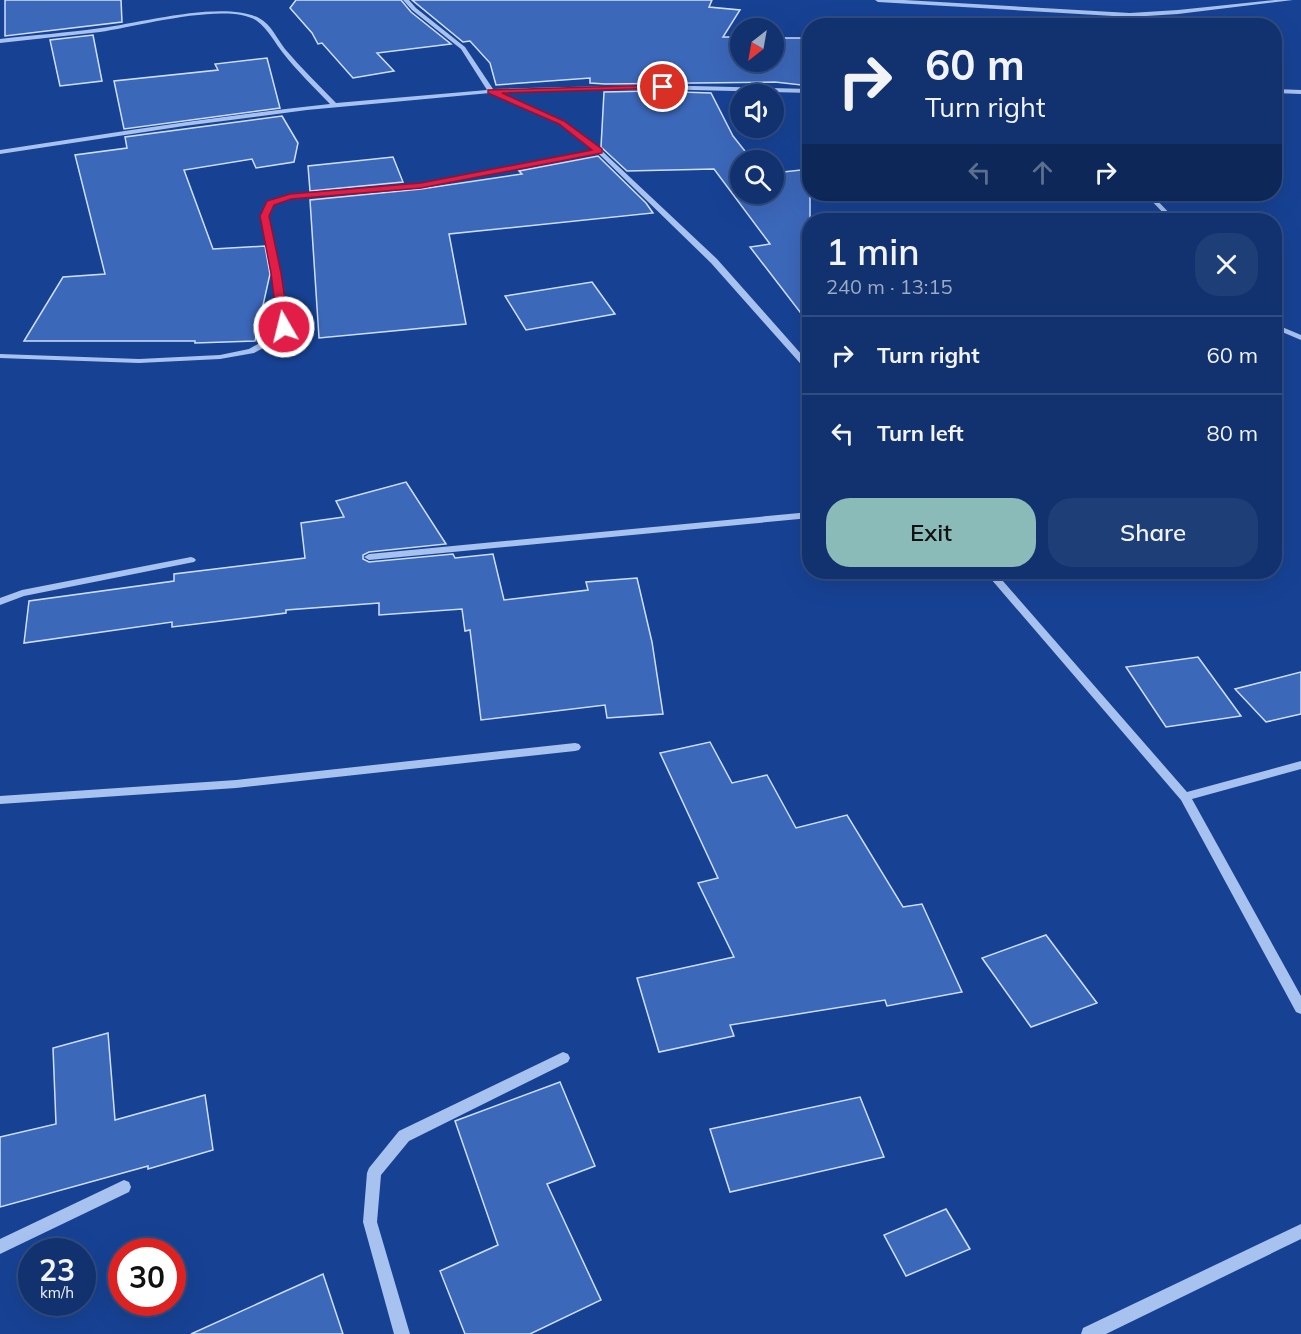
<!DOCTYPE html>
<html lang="en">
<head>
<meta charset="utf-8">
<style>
	:root { --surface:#11326f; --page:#1e3e77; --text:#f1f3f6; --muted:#9caac3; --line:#304d82; --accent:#8bbbb9 }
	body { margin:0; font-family:Mulish,sans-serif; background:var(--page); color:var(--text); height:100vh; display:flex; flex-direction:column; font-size:22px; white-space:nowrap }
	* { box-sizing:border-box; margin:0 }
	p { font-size:20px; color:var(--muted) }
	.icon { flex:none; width:33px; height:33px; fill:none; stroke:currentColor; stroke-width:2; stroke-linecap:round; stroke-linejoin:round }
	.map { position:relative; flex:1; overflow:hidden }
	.details { position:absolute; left:802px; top:213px; width:480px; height:366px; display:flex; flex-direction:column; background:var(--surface); border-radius:24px; box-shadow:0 6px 24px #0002,0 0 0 2px var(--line) }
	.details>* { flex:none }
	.banner { position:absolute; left:802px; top:18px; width:480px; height:183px; border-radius:24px; box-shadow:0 6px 24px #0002,0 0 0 2px var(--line); background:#11326f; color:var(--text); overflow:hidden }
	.needle { width:39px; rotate:211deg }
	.fabs { position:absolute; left:730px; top:18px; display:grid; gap:12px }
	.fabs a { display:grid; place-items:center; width:54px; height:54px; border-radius:50%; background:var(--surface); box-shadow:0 6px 24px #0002,0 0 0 2px var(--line); font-size:30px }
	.speed { position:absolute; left:18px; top:1238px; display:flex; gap:12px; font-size:30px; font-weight:700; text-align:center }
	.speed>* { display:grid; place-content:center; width:78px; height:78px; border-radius:50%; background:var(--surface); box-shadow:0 6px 24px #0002,0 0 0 2px var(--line); line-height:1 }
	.speed small { font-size:15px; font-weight:400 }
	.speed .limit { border:9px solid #d22; background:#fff; color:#111 }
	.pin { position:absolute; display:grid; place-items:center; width:51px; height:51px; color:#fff; margin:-26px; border:3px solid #fff; border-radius:50%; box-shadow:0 2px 6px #0007 }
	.me { position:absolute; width:66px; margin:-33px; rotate:352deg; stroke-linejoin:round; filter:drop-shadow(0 0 4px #0008) }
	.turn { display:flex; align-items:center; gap:21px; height:126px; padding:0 24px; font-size:27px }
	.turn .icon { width:78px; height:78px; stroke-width:2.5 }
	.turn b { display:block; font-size:42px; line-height:51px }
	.lanes { display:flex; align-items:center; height:57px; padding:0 24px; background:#0003; justify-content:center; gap:30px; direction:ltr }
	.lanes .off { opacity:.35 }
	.round { display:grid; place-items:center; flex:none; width:63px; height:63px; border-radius:24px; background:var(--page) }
	.summary { display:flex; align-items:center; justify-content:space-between; height:102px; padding:0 24px }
	h1 { font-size:36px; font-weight:600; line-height:45px }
	.action { display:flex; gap:12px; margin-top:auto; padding:12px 24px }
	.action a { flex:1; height:69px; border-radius:24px; background:var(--accent); color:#111; font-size:24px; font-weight:600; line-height:69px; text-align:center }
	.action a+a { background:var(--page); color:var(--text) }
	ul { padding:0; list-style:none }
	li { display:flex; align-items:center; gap:18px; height:78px; padding:0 24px; border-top:2px solid var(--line) }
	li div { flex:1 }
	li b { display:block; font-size:22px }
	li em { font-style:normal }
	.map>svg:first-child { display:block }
</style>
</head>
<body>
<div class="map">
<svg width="1301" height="1334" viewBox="0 0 1301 1334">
	<rect width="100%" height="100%" fill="#174294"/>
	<g fill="#3c68ba" stroke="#cedffc" stroke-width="1.5">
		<path d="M 5,0 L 121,0 L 122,22 L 5,36 Z"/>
		<path d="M 296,0 L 401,0 L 411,12 L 451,44 L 377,53 L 394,71 L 353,78 L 322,43 L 318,44 L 312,33 L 290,8 Z"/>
		<path d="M 412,0 L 712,0 L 709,7 L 740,10 L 723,37 L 741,37 L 741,62 L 774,62 L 774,38 L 810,38 L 810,86 L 775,82 L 605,84 L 590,83 L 590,78 L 496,85 L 490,63 L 470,41 L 463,42 Z"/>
		<path d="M 93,35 L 102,81 L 60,86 L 50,40 Z"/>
		<path d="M 267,58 L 280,108 L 124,129 L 114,81 L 218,70 L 215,64 Z"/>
		<path d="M 651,91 L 711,93 L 733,136 L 752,160 L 741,160 L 741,194 L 774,194 L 774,173 L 810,169 L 810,325 L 750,247 L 770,244 L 714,169 L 627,171 L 601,147 L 604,92 Z"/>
		<path d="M 282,116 L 298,143 L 294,162 L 256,168 L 252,159 L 184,170 L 213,249 L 265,246 L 270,274 L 255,341 L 195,343 L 195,341 L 24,341 L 63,277 L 105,274 L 75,155 L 127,148 L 125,137 Z"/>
		<path d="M 598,156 L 646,203 L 653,213 L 449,234 L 466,324 L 319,338 L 310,200 L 421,189 L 522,174 L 519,171 Z"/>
		<path d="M 393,157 L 403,182 L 310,191 L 308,166 Z"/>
		<path d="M 592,282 L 615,314 L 526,330 L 505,296 Z"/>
		<path d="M 406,482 L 446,544 L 369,552 L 363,555 L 363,559 L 369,562 L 453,554 L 455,558 L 493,554 L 504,600 L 588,590 L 586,582 L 637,578 L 652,642 L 663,714 L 607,718 L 605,705 L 481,720 L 470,630 L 465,631 L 462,609 L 379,615 L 379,603 L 286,610 L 286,613 L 172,627 L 172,622 L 24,643 L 29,601 L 174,581 L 174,574 L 305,558 L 301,523 L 344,517 L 336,501 Z"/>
		<path d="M 1198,657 L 1241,716 L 1166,727 L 1126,667 Z"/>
		<path d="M 1301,672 L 1301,714 L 1266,722 L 1235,689 Z"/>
		<path d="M 710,742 L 732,783 L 767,775 L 796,828 L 847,815 L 903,907 L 922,904 L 962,992 L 887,1006 L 885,1000 L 730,1025 L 734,1036 L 659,1052 L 637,978 L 734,957 L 698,883 L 718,878 L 660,753 Z"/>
		<path d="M 1046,935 L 1097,1003 L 1031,1027 L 982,958 Z"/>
		<path d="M 108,1033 L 115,1120 L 205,1095 L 213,1150 L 148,1169 L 148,1166 L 0,1207 L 0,1137 L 56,1124 L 53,1048 Z"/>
		<path d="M 560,1082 L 595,1166 L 547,1184 L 601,1300 L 530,1334 L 465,1334 L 440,1271 L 498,1245 L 455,1121 Z"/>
		<path d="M 860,1097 L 884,1157 L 730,1192 L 710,1129 Z"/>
		<path d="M 946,1209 L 970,1249 L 906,1276 L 884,1235 Z"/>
		<path d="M 323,1274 L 343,1334 L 191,1334 Z"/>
	</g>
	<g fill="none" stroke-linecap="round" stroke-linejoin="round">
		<g fill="#a8c2f0" fill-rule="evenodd">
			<path d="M 403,0 L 409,0 L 416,8 L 465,47 L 493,89 L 651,85 L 810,89 L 810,93 L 651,89 L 499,92 L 564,122 L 601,150 L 717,259 L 810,364 L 810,371 L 807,371 L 711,263 L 598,153 L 421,187 L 291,199 L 273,204 L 267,216 L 280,273 L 287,327 L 276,341 L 254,353 L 220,359 L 139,363 L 0,358 L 0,354 L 139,359 L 220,355 L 249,349 L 270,337 L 279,327 L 272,273 L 261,216 L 268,202 L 290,195 L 421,183 L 594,150 L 560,124 L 490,93 L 307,110 L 184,126 L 0,154 L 0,150 C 110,133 219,116 330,104 C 314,87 297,71 283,53 C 275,43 268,29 257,21 C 228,1 136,27 100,32 C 67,36 33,39 0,43 L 0,39 C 33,35 67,33 101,28 C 141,23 223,0 259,18 C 271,24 277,39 285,49 C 301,68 319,85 336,103 L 487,90 L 461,49 L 412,10 Z"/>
			<path d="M 875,0 L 904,0 L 1130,13 L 1178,10 L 1275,0 L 1293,0 L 1178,14 L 1130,17 L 878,2 Z"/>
			<path d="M 1275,89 L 1301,90 L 1301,94 L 1275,93 Z"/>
			<path d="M 1145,194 L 1151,194 L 1176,220 L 1170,220 Z"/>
			<path d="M 1275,324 L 1301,335 L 1301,340 L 1275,329 Z"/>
			<path d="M 810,512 L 810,518 L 369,560 L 364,557 L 369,554 Z"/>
			<path d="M 191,557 L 194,558 L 196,560 L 194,562 L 24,596 L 0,605 L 0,598 L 22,590 Z"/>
			<path d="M 985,572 L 995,572 L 1187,792 L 1301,761 L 1301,769 L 1192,799 L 1301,996 L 1301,1014 L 1296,1012 L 1181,800 Z"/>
			<path d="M 575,743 L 579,744 L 581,747 L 579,750 L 575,751 L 236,788 L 0,804 L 0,796 L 236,780 Z"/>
			<path d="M 563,1052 L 568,1054 L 570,1058 L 568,1062 L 409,1141 L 381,1175 L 377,1222 L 410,1334 L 394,1334 L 363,1222 L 367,1173 L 369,1168 L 399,1131 Z"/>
			<path d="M 124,1180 L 129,1182 L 131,1187 L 129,1192 L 0,1254 L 0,1239 Z"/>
			<path d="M 1301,1224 L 1301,1239 L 1106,1334 L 1081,1334 L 1083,1328 Z"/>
		</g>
	</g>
	<path fill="#e11d48" stroke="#92132f" stroke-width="1.5" d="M 663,85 L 667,87 L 666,88 L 502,93 L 564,121 L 602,149 L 602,153 L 421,188 L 291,199 L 274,205 L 269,216 L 281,273 L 289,327 L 284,330 L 278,327 L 271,273 L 260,216 L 267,201 L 290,194 L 421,183 L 592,150 L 559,124 L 488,93 L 488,90 Z"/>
</svg>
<div class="fabs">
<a><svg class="needle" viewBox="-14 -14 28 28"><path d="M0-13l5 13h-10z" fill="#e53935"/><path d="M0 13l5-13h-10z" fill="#9caac3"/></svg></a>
<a><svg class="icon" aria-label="sound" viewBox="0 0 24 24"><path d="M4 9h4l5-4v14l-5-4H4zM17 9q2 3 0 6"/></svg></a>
<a><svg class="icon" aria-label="search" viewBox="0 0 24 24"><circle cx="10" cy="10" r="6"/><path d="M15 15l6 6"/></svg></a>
</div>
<div class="speed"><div>23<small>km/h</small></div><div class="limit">30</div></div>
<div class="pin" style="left:663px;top:87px;background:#d93025"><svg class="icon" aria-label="arrive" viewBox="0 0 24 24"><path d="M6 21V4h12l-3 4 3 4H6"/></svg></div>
<svg class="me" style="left:284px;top:327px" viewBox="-20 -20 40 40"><circle r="17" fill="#e11d48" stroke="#fff" stroke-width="3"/><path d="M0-11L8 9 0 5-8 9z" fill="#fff"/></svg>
<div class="banner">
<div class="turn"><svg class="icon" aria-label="right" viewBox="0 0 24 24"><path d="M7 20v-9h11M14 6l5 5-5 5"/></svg><div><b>60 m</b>Turn right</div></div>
<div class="lanes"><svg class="icon off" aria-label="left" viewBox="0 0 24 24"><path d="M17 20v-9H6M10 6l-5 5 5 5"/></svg><svg class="icon off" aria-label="ahead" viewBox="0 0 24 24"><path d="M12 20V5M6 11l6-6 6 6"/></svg><svg class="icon" aria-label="right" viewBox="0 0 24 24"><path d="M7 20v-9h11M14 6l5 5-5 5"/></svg></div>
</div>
<section class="details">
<div class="summary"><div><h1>1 min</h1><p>240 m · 13:15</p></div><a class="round"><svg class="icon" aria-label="close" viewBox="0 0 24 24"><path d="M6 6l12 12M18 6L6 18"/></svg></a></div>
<ul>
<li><svg class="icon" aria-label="right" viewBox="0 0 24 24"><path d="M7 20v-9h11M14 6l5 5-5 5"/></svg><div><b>Turn right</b></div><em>60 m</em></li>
<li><svg class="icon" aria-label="left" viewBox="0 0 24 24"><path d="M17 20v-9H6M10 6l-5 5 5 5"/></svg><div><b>Turn left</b></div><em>80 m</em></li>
</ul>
<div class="action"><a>Exit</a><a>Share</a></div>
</section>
</div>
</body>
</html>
